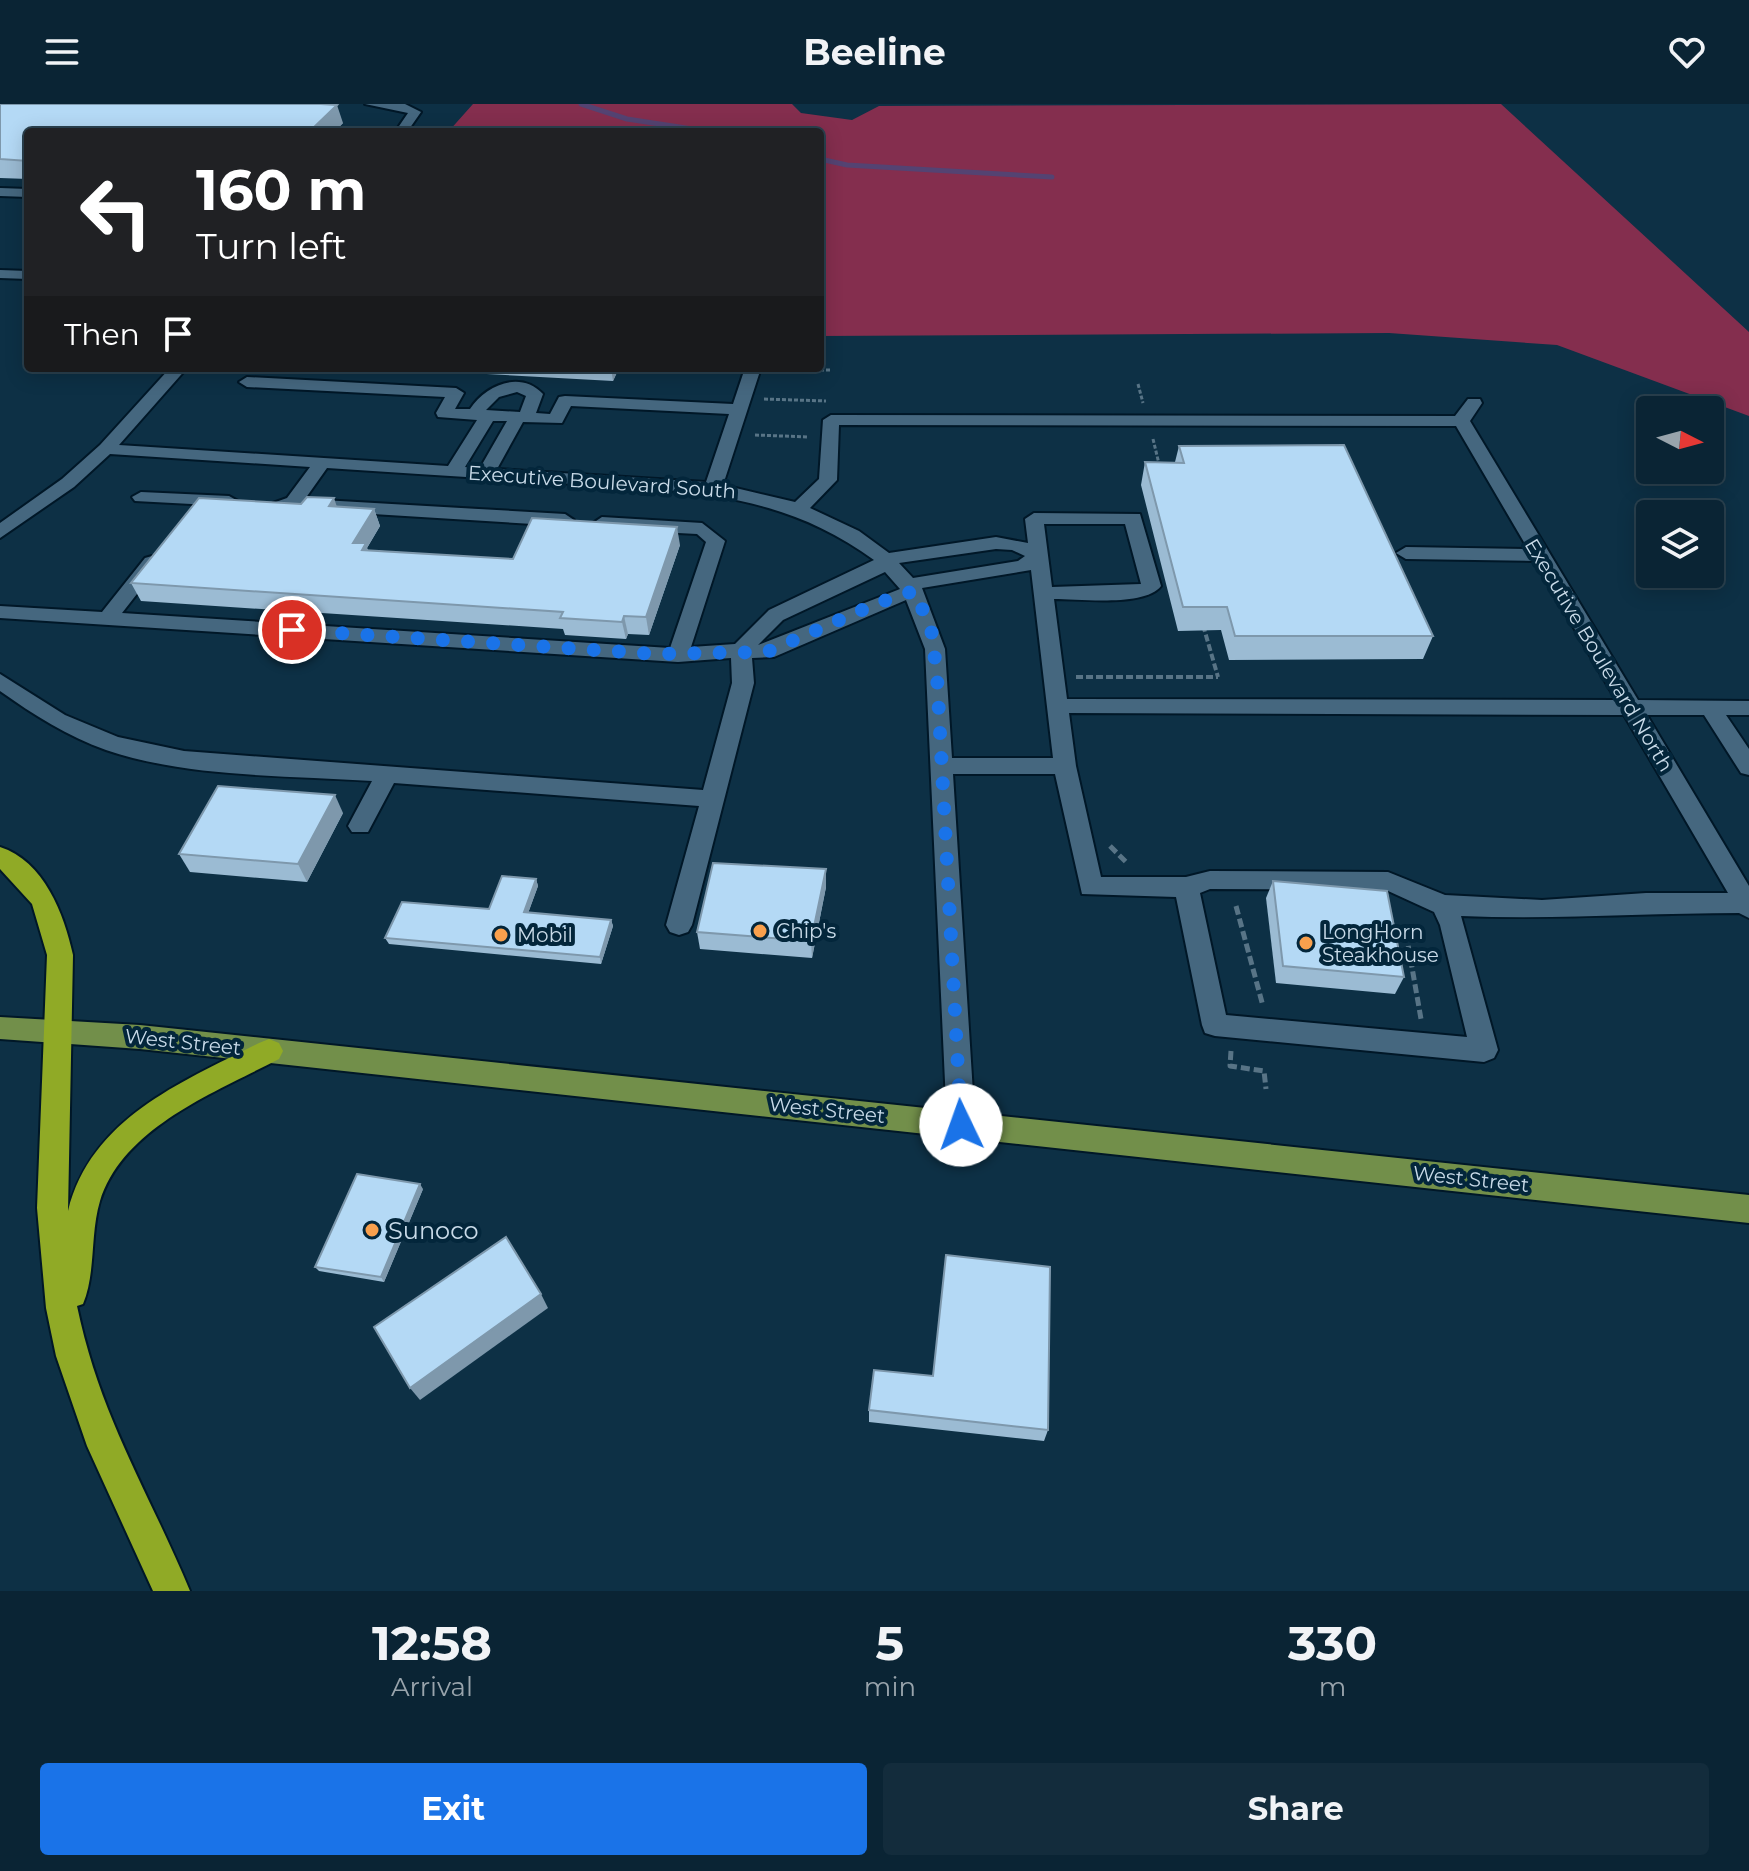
<!DOCTYPE html>
<html lang="en">
<head>
<meta charset="utf-8">
<style>
	:root { --surface:#0a2434; --page:#132c3c; --text:#f1f3f6; --muted:#99a4ac; --line:#2a414f; --accent:#1a73e8 }
	body { margin:0; font-family:Montserrat,sans-serif; background:var(--page); color:var(--text); height:100vh; display:flex; flex-direction:column; font-size:30px; white-space:nowrap }
	* { box-sizing:border-box; margin:0 }
	p { font-size:26px; color:var(--muted) }
	.icon { flex:none; width:44px; height:44px; fill:none; stroke:currentColor; stroke-width:2; stroke-linecap:round; stroke-linejoin:round }
	.map { position:relative; height:1487px; overflow:hidden }
	.panel { display:flex; flex-direction:column; background:var(--surface); flex:1 }
	.panel>* { flex:none }
	.top-card { position:absolute; left:24px; top:24px; width:800px; height:244px; border-radius:8px; box-shadow:0 4px 20px #0003,0 0 0 2px var(--line); background:#202124; color:#fff; overflow:hidden }
	.needle { width:52px; rotate:96deg }
	.tools { position:absolute; left:1636px; top:292px; display:grid; gap:16px }
	.tools a { display:grid; place-items:center; width:88px; height:88px; border-radius:8px; background:var(--surface); box-shadow:0 4px 20px #0003,0 0 0 2px var(--line); font-size:40px }
	.pin { position:absolute; display:grid; place-items:center; width:68px; height:68px; color:#fff; margin:-34px; border:4px solid #fff; border-radius:50%; box-shadow:0 2px 8px #0007 }
	.me { position:absolute; width:88px; margin:-44px; rotate:357deg; stroke-linejoin:round; filter:drop-shadow(0 0 6px #0008) }
	.turn { display:flex; align-items:center; gap:28px; height:168px; padding:0 40px; font-size:36px }
	.turn .icon { width:104px; height:104px; stroke-width:2.5 }
	.turn b { display:block; font-size:56px; line-height:68px }
	.then { display:flex; align-items:center; height:76px; padding:0 40px; background:#0003; gap:16px; font-size:30px }
	.eta { display:flex; justify-content:space-evenly; align-items:center; height:136px; text-align:center }
	.eta b { font-size:48px; font-weight:700; line-height:56px }
	.action { display:flex; gap:16px; margin-top:auto; padding:16px 40px }
	.action a { flex:1; height:92px; border-radius:8px; background:var(--accent); color:#fff; font-size:32px; font-weight:700; line-height:92px; text-align:center }
	.action a+a { background:var(--page); color:var(--text) }
	header { display:flex; justify-content:space-between; align-items:center; height:104px; padding:0 40px; background:var(--surface); font-size:36px; font-weight:700 }
	.map>svg:first-child { display:block }
</style>
</head>
<body>
<header><svg class="icon" aria-label="menu" viewBox="0 0 24 24"><path d="M4 6h16M4 12h16M4 18h16"/></svg>Beeline<svg class="icon" aria-label="heart" viewBox="0 0 24 24"><path d="M12 20l-8-8c-3-5 5-10 8-4 3-6 11-1 8 4z"/></svg></header>
<div class="map">
<svg width="1749" height="1487" viewBox="0 0 1749 1487">
	<rect width="100%" height="100%" fill="#0d3045"/>
	<path fill="#842e4e" d="M 473,0 L 792,0 L 801,9 L 852,16 L 879,2 L 1501,0 L 1749,228 L 1749,312 L 1557,241 L 1389,229 L 820,232 L 820,28 L 448,28 Z"/>
	<g fill="none" stroke-linecap="round" stroke-linejoin="round">
		<g stroke="#544372" stroke-width="5">
			<path d="M 581,0 L 627,15 L 712,28"/>
			<path d="M 820,55 L 847,61 L 1052,73"/>
		</g>
		<defs>
			<g id="minor">
				<path d="M 365,0 L 405,0 L 421,8 L 407,28 L 395,28 L 408,9 Z"/>
				<path d="M 0,84 L 28,85 L 28,93 L 0,92 Z"/>
				<path d="M 0,166 L 28,167 L 28,175 L 0,174 Z"/>
				<path d="M 170,264 L 187,264 L 119,341 L 448,362 L 477,316 L 438,313 L 436,309 L 445,293 L 247,283 L 239,278 L 247,273 L 456,284 L 464,289 L 455,305 L 470,305 C 486,281 520,266 543,290 L 536,309 L 550,310 L 559,293 L 565,292 L 733,300 L 745,264 L 761,264 L 723,381 L 795,398 L 819,375 L 823,316 L 831,311 L 1455,312 L 1468,295 L 1480,295 L 1482,299 L 1470,317 L 1638,596 L 1749,597 L 1749,611 L 1726,611 L 1749,645 L 1749,671 L 1741,669 L 1704,611 L 1647,611 L 1749,782 L 1749,814 L 1739,809 C 1646,809 1554,816 1461,812 L 1498,946 L 1494,954 L 1484,958 L 1215,932 L 1205,929 L 1202,921 L 1176,793 L 1082,790 L 1055,670 L 953,670 L 975,1021 L 971,1030 L 961,1034 L 951,1030 L 947,1021 L 925,545 L 906,496 L 774,553 L 752,554 L 754,579 L 692,821 L 688,828 L 679,831 L 670,828 L 666,821 L 699,702 L 394,679 L 368,728 L 352,728 L 348,722 L 372,677 C 286,671 189,674 106,646 C 67,632 34,611 0,587 L 0,570 L 65,611 L 118,633 L 184,647 L 703,686 L 732,579 L 731,554 L 678,558 L 0,514 L 0,502 L 102,508 L 145,454 L 152,452 L 162,458 L 122,509 L 670,544 L 706,438 L 697,430 L 602,425 L 593,419 L 602,413 L 702,419 L 725,437 L 691,543 L 735,540 L 769,506 L 874,456 C 776,384 675,387 559,379 C 482,374 404,369 327,364 L 305,395 L 565,410 L 574,416 L 565,422 L 292,405 L 276,403 L 273,399 L 287,394 L 310,363 L 110,350 L 74,383 L 0,434 L 0,419 L 62,375 L 100,341 ZM 517,288 L 526,292 L 520,308 L 486,306 L 499,293 ZM 571,302 L 729,310 L 706,378 L 497,365 L 523,318 L 562,319 ZM 493,317 L 507,317 L 480,364 L 465,363 ZM 839,321 L 1456,322 L 1528,445 L 1406,443 L 1396,449 L 1406,455 L 1535,457 L 1616,596 L 1067,595 L 1054,495 C 1080,495 1145,503 1161,482 L 1140,410 L 1034,409 L 1025,415 L 1028,439 L 996,433 L 889,449 L 859,427 L 810,404 L 837,376 ZM 1044,420 L 1125,420 L 1141,480 L 1052,483 ZM 996,445 L 1012,446 L 1025,452 L 1018,457 L 913,474 L 899,459 ZM 1031,466 L 1053,654 L 952,654 L 945,545 L 922,484 ZM 885,468 L 900,485 L 758,541 L 783,516 ZM 1069,609 L 1624,611 L 1728,789 L 1646,789 L 1542,796 L 1445,791 L 1388,768 L 1210,767 L 1186,773 L 1101,773 L 1076,662 ZM 1210,785 L 1386,786 L 1434,808 L 1440,821 L 1467,933 L 1226,911 L 1200,789 Z"/>
				<path d="M 141,388 L 229,392 L 238,397 L 229,402 L 135,397 L 132,393 Z"/>
			</g>
			<path id="major" d="M 0,913 L 140,921 L 1749,1091 L 1749,1119 L 140,945 L 0,935 Z"/>
			<path id="highway" d="M 0,743 C 44,757 64,810 73,851 L 68,1107 C 91,1014 182,978 259,939 L 269,935 L 279,939 L 283,947 L 279,955 C 216,988 123,1023 100,1097 C 90,1130 96,1169 83,1200 L 77,1202 C 100,1313 148,1386 190,1487 L 153,1487 L 87,1342 L 56,1252 L 46,1204 L 37,1104 L 47,851 L 32,800 L 0,765 Z"/>
		</defs>
		<use href="#minor" stroke="#001727" stroke-width="4"/>
		<use href="#major" stroke="#001727" stroke-width="4"/>
		<use href="#highway" stroke="#001727" stroke-width="4"/>
		<g stroke="#587486" stroke-width="3" stroke-dasharray="4 2" stroke-linecap="butt">
			<path d="M 772,266 L 831,266"/>
			<path d="M 1138,280 L 1143,299"/>
			<path d="M 764,295 L 826,297"/>
			<path d="M 755,331 L 809,333"/>
			<path d="M 1153,335 L 1160,364"/>
		</g>
		<g stroke="#587486" stroke-width="4" stroke-dasharray="7 3" stroke-linecap="butt">
			<path d="M 1203,521 L 1218,573"/>
			<path d="M 1076,573 L 1218,573"/>
		</g>
		<g stroke="#587486" stroke-width="5" stroke-dasharray="9 4" stroke-linecap="butt">
			<path d="M 1110,742 L 1126,758"/>
			<path d="M 1236,802 L 1263,902"/>
			<path d="M 1406,829 L 1421,915"/>
			<path d="M 1231,947 L 1230,962 L 1264,967 L 1266,985"/>
		</g>
		<use href="#minor" fill="#45677f" fill-rule="evenodd"/>
		<use href="#major" fill="#728f4a" fill-rule="evenodd"/>
		<use href="#highway" fill="#90aa26" fill-rule="evenodd"/>
	</g>
	<g fill="#9bbbd3">
		<path d="M 0,0 L 343,19 L 334,28 L 28,28 L 28,75 L 0,74 Z"/>
		<path d="M 430,264 L 619,264 L 613,277 L 431,267 Z"/>
		<path d="M 1179,342 L 1433,532 L 1423,555 L 1229,556 L 1221,526 L 1178,527 L 1141,381 L 1145,358 L 1175,358 Z"/>
		<path d="M 337,403 L 374,405 L 380,422 L 367,444 L 368,446 L 513,455 L 680,441 L 649,531 L 628,530 L 626,535 L 565,531 L 563,525 L 141,497 L 131,479 Z"/>
		<path d="M 343,709 L 307,778 L 190,768 L 179,750 Z"/>
		<path d="M 826,765 L 826,783 L 812,854 L 700,845 L 697,828 Z"/>
		<path d="M 536,775 L 538,782 L 528,809 L 611,816 L 613,822 L 601,860 L 389,840 L 385,834 L 489,805 Z"/>
		<path d="M 1273,777 L 1404,873 L 1395,890 L 1276,879 L 1266,794 Z"/>
		<path d="M 423,1085 L 384,1178 L 319,1167 L 315,1163 Z"/>
		<path d="M 933,1272 L 1048,1326 L 1044,1337 L 869,1318 L 869,1306 Z"/>
	</g>
	<g fill="#7e98ac">
		<path d="M 337,1 L 343,19 L 334,28 L 309,28 Z"/>
		<path d="M 611,264 L 619,264 L 613,277 Z"/>
		<path d="M 334,394 L 340,412 L 329,402 Z"/>
		<path d="M 374,405 L 380,422 L 367,444 L 372,457 L 353,439 Z"/>
		<path d="M 677,423 L 680,441 L 649,531 L 646,513 Z"/>
		<path d="M 624,512 L 628,530 L 626,535 L 622,518 Z"/>
		<path d="M 335,691 L 343,709 L 307,778 L 298,760 Z"/>
		<path d="M 826,765 L 826,783 L 812,854 L 811,837 Z"/>
		<path d="M 536,775 L 538,782 L 526,815 L 524,808 Z"/>
		<path d="M 611,816 L 613,822 L 601,860 L 600,853 Z"/>
		<path d="M 420,1080 L 423,1085 L 384,1178 L 381,1173 Z"/>
		<path d="M 541,1190 L 548,1204 L 420,1296 L 410,1284 Z"/>
	</g>
	<g fill="#b4d9f5" stroke="#7e98ac" stroke-width="2">
		<path d="M 0,0 L 321,0 L 337,1 L 309,28 L 28,28 L 28,57 L 0,55 Z"/>
		<path d="M 1344,341 L 1433,532 L 1235,532 L 1227,503 L 1183,503 L 1145,358 L 1184,359 L 1179,342 Z"/>
		<path d="M 307,393 L 334,394 L 329,402 L 374,405 L 353,439 L 366,439 L 362,446 L 513,455 L 532,414 L 677,423 L 646,513 L 624,512 L 622,518 L 560,514 L 563,508 L 131,479 L 199,394 L 301,400 Z"/>
		<path d="M 218,682 L 335,691 L 298,760 L 179,750 Z"/>
		<path d="M 713,759 L 826,765 L 811,837 L 697,828 Z"/>
		<path d="M 502,772 L 536,775 L 524,808 L 611,816 L 600,853 L 385,834 L 402,798 L 489,805 Z"/>
		<path d="M 1273,777 L 1387,787 L 1404,873 L 1283,862 Z"/>
		<path d="M 357,1070 L 420,1080 L 381,1173 L 315,1163 Z"/>
		<path d="M 506,1133 L 541,1190 L 410,1284 L 374,1223 Z"/>
		<path d="M 946,1151 L 1050,1163 L 1048,1326 L 869,1306 L 874,1266 L 933,1272 Z"/>
	</g>
	<g fill="none" stroke-linecap="round" stroke-linejoin="round">
		<path stroke="#1a73e8" stroke-width="14" stroke-dasharray="0 25.2" d="M 292,526 L 656,550 L 767,548 L 878,499 L 914,487 L 931,524 L 937,572 L 961,1021"/>
	</g>
	<g fill="#f9a04d" stroke="#03263b" stroke-width="3">
		<circle cx="760" cy="827" r="8"/>
		<circle cx="501" cy="831" r="8"/>
		<circle cx="1306" cy="839" r="8"/>
		<circle cx="372" cy="1126" r="8"/>
	</g>
	<g text-anchor="middle" dominant-baseline="central" stroke-width="8" stroke-linejoin="round" paint-order="stroke">
		<g font-size="20" fill="#c8dae8" stroke="#03263b">
			<text transform="translate(602 378) rotate(4)">Executive Boulevard South</text>
			<text transform="translate(1599 551) rotate(59)">Executive Boulevard North</text>
			<text transform="translate(183 938) rotate(6)">West Street</text>
			<text transform="translate(827 1006) rotate(6)">West Street</text>
			<text transform="translate(1471 1075) rotate(6)">West Street</text>
		</g>
		<g font-size="20" fill="#c8dae8" stroke="#03263b" text-anchor="start">
			<text x="776" y="827">Chip's</text>
			<text x="1322" y="828">LongHorn<tspan x="1322" dy="23">Steakhouse</tspan></text>
			<text x="517" y="831">Mobil</text>
		</g>
		<g font-size="24" fill="#c8dae8" stroke="#03263b" text-anchor="start">
			<text x="388" y="1126">Sunoco</text>
		</g>
	</g>
</svg>
<div class="tools">
<a><svg class="needle" viewBox="-14 -14 28 28"><path d="M0-13l5 13h-10z" fill="#e53935"/><path d="M0 13l5-13h-10z" fill="#99a4ac"/></svg></a>
<a><svg class="icon" aria-label="layers" viewBox="0 0 24 24"><path d="M12 4l9 5-9 5-9-5zM3 14l9 5 9-5"/></svg></a>
</div>
<div class="pin" style="left:292px;top:526px;background:#d93025"><svg class="icon" aria-label="arrive" viewBox="0 0 24 24"><path d="M6 21V4h12l-3 4 3 4H6"/></svg></div>
<svg class="me" style="left:961px;top:1021px" viewBox="-20 -20 40 40"><circle r="19" fill="#fff"/><path d="M0-13L10 11 0 6-10 11z" fill="#1a73e8"/></svg>
<div class="top-card">
<div class="turn"><svg class="icon" aria-label="left" viewBox="0 0 24 24"><path d="M17 20v-9H6M10 6l-5 5 5 5"/></svg><div><b>160 m</b>Turn left</div></div>
<div class="then">Then<svg class="icon" aria-label="arrive" viewBox="0 0 24 24"><path d="M6 21V4h12l-3 4 3 4H6"/></svg></div>
</div>
</div>
<section class="panel">
<div class="eta">
<div><b>12:58</b><p>Arrival</p></div>
<div><b>5</b><p>min</p></div>
<div><b>330</b><p>m</p></div>
</div>
<div class="action"><a>Exit</a><a>Share</a></div>
</section>
</body>
</html>
